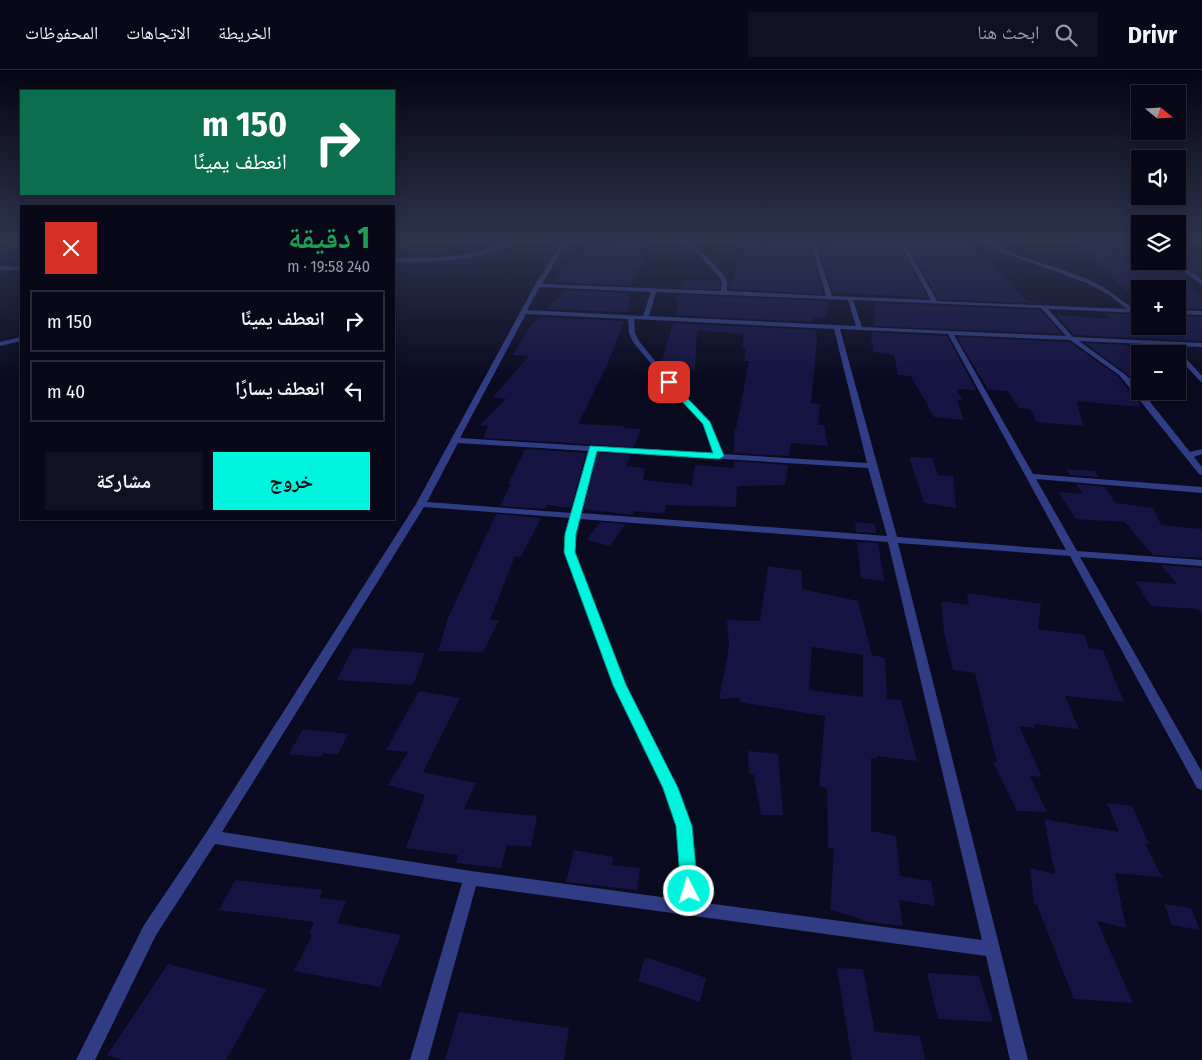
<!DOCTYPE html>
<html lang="ar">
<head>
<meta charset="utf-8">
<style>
	:root { --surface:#080818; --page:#111121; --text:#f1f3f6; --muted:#989aa2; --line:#292937; --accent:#00f5de }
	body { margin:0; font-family:"Fira Sans Condensed","Noto Naskh Arabic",sans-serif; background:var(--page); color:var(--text); direction:rtl; height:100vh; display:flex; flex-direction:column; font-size:19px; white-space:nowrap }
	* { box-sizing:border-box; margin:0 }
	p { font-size:16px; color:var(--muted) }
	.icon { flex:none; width:28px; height:28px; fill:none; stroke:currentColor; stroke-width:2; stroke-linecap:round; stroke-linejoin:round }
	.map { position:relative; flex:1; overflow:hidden; direction:ltr }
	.sheet { position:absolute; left:20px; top:135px; width:375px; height:315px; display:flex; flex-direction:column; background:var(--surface); border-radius:0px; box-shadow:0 2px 12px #0003,0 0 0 1px var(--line); direction:rtl }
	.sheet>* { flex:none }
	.guide { position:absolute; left:20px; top:20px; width:375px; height:105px; border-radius:0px; box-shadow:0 2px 12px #0003,0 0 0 1px var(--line); direction:rtl; background:#0b6e4f; color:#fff; overflow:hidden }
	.needle { width:32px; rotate:108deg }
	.fabs { position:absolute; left:1131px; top:15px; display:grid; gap:10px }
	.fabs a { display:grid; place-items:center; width:55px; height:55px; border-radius:0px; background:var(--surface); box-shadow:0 2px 12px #0003,0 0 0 1px var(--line); font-size:25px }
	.pin { position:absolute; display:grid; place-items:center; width:42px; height:42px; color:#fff; margin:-21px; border-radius:10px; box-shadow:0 2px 8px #0006 }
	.me { position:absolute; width:55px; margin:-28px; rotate:355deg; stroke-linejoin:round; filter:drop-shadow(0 0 4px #0008) }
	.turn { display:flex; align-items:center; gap:18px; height:105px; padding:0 25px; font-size:22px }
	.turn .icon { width:65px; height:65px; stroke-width:2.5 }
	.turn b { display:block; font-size:35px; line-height:42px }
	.round { display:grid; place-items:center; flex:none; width:52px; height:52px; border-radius:0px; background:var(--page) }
	.headline { display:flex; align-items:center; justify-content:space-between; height:85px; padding:0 25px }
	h1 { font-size:30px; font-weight:700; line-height:38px; color:#1e9e55 }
	.cta { display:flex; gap:10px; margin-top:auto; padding:10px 25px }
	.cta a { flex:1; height:58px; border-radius:0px; background:var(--accent); color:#111; font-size:20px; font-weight:700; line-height:58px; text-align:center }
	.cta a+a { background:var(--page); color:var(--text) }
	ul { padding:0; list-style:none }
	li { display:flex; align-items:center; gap:15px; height:62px; margin:0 10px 8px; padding:0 15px; border:2px solid var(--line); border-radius:0px }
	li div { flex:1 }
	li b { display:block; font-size:19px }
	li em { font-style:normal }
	header { display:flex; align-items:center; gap:30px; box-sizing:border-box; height:70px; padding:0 25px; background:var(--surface); border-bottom:1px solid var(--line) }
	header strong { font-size:24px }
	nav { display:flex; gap:28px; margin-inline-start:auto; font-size:18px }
	.search { width:350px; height:45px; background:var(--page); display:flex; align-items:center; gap:12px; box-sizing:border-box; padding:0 18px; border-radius:0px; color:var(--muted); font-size:19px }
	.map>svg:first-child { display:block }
</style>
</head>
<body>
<header>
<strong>Drivr</strong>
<div class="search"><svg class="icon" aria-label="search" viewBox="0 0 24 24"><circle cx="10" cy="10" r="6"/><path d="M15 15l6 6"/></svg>ابحث هنا</div>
<nav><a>الخريطة</a><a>الاتجاهات</a><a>المحفوظات</a></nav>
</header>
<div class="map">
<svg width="1202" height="990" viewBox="0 0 1202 990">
	<rect width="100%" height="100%" fill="#0a0b20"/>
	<g fill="#151443" fill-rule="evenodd">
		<path d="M 828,170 L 896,170 L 928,228 L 833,222 L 817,174 L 829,175 Z"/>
		<path d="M 905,170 L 942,170 L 943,173 L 973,174 L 1027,231 L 1046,234 L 938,229 Z"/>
		<path d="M 616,172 L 644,172 L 642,194 L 630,216 L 554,212 L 589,174 L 616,176 Z"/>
		<path d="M 736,172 L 809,174 L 823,224 L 729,219 L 729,212 L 733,212 L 737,188 Z"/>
		<path d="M 1081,174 L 1140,178 L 1140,191 L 1168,191 L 1180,201 L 1176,201 L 1202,228 L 1202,239 L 1178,238 L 1178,219 L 1140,219 L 1140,236 Z"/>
		<path d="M 1178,179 L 1187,180 L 1202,193 L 1202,202 L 1194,202 L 1178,190 Z"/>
		<path d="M 682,211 L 720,211 L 719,219 L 680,218 Z"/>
		<path d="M 566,220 L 630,223 L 628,242 L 547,239 Z"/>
		<path d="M 678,225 L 829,231 L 826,248 L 812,247 L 813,252 L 675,245 L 679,232 L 675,232 Z"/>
		<path d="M 875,233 L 1040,240 L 1062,264 L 873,256 Z"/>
		<path d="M 1105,243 L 1140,245 L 1140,256 L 1178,256 L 1178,246 L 1202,247 L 1202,271 L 1074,265 L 1056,245 L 1109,249 Z"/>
		<path d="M 540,247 L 624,251 L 607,295 L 578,354 L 624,356 L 623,358 L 641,359 L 634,377 L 483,368 L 488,356 L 480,355 L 506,329 L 493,327 L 529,286 L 513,285 L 529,258 Z"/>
		<path d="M 673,253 L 815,260 L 817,270 L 811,333 L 820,334 L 818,355 L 824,355 L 828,376 L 791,373 L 789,386 L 734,383 L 734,359 L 736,359 L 749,291 L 744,291 L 746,279 L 742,279 L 744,264 L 697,260 L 695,300 L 663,298 L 661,295 Z"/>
		<path d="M 872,262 L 947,266 L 976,320 L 956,319 L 963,330 L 957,330 L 964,350 L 934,347 L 911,306 L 898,305 L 894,285 L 873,282 L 874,276 L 871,275 Z"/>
		<path d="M 957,267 L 1069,272 L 1118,306 L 1140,334 L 1140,337 L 1077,331 L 1083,356 L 1037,352 L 1030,339 L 1019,338 L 1008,321 L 988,320 Z"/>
		<path d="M 1085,273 L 1126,275 L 1140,288 L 1140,316 L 1124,302 Z"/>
		<path d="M 525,379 L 586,383 L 571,438 L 547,435 L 545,439 L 500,436 L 511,414 L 508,414 Z"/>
		<path d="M 597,383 L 631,385 L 626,396 L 645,398 L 643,410 L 692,415 L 695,395 L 734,398 L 734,391 L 788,395 L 785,415 L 737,416 L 736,437 L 666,435 L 665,444 L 635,441 L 632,445 L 584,439 Z"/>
		<path d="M 909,387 L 932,388 L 938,405 L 953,406 L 956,438 L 924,433 Z"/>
		<path d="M 1066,399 L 1095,401 L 1099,407 L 1070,405 Z"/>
		<path d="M 1076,414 L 1105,417 L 1115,433 L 1153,438 L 1161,455 L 1202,459 L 1202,488 L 1153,485 L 1125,452 L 1076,449 L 1058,422 L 1083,424 Z"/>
		<path d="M 496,444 L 541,448 L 521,487 L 515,486 L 490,550 L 499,550 L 483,582 L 438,581 L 448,548 Z"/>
		<path d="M 600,452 L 625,454 L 610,476 L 587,470 Z"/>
		<path d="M 855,452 L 875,454 L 876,463 L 856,462 Z"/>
		<path d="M 857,472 L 878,473 L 884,511 L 861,508 Z"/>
		<path d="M 1161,495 L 1202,498 L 1202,544 L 1198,539 L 1151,536 L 1135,511 L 1177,514 Z"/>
		<path d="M 768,496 L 802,501 L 802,519 L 858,531 L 872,585 L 885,588 L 887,629 L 901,630 L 917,691 L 877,686 L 877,689 L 871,688 L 871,761 L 896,766 L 900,806 L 931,811 L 935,836 L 899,830 L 903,856 L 862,851 L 861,849 L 830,840 L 834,779 L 828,778 L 827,718 L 819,716 L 825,646 L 739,632 L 740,628 L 719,629 L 729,577 L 727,550 L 760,551 ZM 812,577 L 863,585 L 863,627 L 809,620 Z"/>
		<path d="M 967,523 L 1041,534 L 1038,559 L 1084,565 L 1089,578 L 1103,580 L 1124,632 L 1065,626 L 1079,659 L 1034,654 L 1035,658 L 1019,656 L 1042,707 L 1030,706 L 1047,742 L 1017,741 L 993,692 L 997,693 L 975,603 L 953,600 L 944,562 L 941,531 L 969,535 Z"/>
		<path d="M 353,578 L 425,583 L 413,615 L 337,610 Z"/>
		<path d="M 419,621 L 460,628 L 423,702 L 476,713 L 464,739 L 537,746 L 531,777 L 507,775 L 501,798 L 456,793 L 458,785 L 406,778 L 425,725 L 388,715 L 408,682 L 386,680 Z"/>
		<path d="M 303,659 L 348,664 L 338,685 L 323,683 L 321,687 L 289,684 Z"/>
		<path d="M 748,681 L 778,684 L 783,745 L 761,745 L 754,705 L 749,704 Z"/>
		<path d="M 1107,733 L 1132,736 L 1149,774 L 1145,773 L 1162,807 L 1115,803 L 1126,858 L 1097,851 L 1133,933 L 1074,929 L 1037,835 L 1034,834 L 1030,798 L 1055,804 L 1044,749 L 1119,762 Z"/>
		<path d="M 574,780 L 613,787 L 612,795 L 640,798 L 637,820 L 566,812 Z"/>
		<path d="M 235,810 L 323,820 L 320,828 L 346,831 L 337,853 L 401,865 L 380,917 L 294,901 L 312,865 L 309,864 L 314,852 L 219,840 Z"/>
		<path d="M 1164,834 L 1191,838 L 1200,860 L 1172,855 Z"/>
		<path d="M 645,887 L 706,908 L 700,932 L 638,911 Z"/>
		<path d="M 168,894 L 266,919 L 226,990 L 123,990 L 107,985 Z"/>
		<path d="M 837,898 L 863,899 L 875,962 L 920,966 L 925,990 L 852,990 Z"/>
		<path d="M 927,903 L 979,906 L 993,952 L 938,949 Z"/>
		<path d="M 459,942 L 569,958 L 564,990 L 445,990 Z"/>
	</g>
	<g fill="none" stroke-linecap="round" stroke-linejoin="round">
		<g fill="#303d85" fill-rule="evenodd">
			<path d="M 510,170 L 516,170 C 482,194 434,191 394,192 L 394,189 C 434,187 474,189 510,170 Z"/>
			<path d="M 563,170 L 568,170 L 542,214 L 721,221 L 722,212 L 720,208 L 695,181 L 678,170 C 692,170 720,197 726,210 C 728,214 727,217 727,221 L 826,226 L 810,170 L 814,170 L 832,226 L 931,230 L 898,170 L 903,170 L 937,231 L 1127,239 L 1109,225 L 1087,213 L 996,180 L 984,170 C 993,170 1002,180 1011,183 C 1041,194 1073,201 1101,216 C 1112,222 1130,239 1140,239 L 1140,243 L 1048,239 L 1073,267 L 1202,273 L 1202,277 L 1175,276 L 1202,306 L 1202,312 L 1200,311 L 1178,287 L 1178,284 L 1175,284 L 1168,275 L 1079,271 L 1123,303 L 1135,313 L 1190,382 L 1202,379 L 1202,384 L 1194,387 L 1202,397 L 1202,405 L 1199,404 L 1129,317 L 1119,305 L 1070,270 L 954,265 L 1033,404 L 1202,417 L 1202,423 L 1036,409 L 1077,481 L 1202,490 L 1202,496 L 1080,487 L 1202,702 L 1202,720 L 1197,718 L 1070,486 L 898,473 L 1028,990 L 1010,990 L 986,886 L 476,816 L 428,990 L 410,990 L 462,813 L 215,774 L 156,865 L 95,990 L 76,990 L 144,855 L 206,763 L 416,434 L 535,215 ZM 540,217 L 651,222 L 643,246 L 527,240 ZM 656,222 L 848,230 L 856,256 L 649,246 ZM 853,230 L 1041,238 L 1066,266 L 862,257 ZM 526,244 L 628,249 L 629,263 L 633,272 L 667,313 L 703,354 L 714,384 L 460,368 ZM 634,249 L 834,259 L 867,393 L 722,384 L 710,351 L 671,311 L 639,271 L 635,263 ZM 840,259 L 948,264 L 1066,480 L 897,467 ZM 458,373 L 588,381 L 572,443 L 427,432 ZM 596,381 L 868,398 L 887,466 L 581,443 ZM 424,437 L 570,448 L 566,464 L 565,482 L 614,615 L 664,718 L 677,756 L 683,830 L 471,801 L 222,762 ZM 580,449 L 888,472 L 982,870 L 698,832 L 691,756 L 678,718 L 626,615 L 575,482 L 576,464 Z"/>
			<path d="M 1185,170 L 1202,170 L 1202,172 L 1187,171 Z"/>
			<path d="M 1170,191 L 1176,191 L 1202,210 L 1202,215 Z"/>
			<path d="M 0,196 L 21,197 L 21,200 L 0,200 Z"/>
			<path d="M 1178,240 L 1202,241 L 1202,245 L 1178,244 Z"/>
			<path d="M 21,267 L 21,271 L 0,276 L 0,272 Z"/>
		</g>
	</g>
	<linearGradient id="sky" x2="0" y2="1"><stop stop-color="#060612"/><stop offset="0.55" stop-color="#2d344e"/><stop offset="1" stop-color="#2d344e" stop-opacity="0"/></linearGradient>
	<rect width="1202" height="309" fill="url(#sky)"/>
	<path fill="#00f5de" stroke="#009f90" d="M 666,311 L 671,311 L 710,352 L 724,386 L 719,389 L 597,381 L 576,464 L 575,482 L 626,615 L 678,718 L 692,756 L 698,821 L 696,826 L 689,829 L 683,826 L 681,821 L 676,756 L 663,718 L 613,615 L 564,482 L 565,464 L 590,376 L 713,383 L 703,354 L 666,314 Z"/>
</svg>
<div class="fabs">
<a><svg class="needle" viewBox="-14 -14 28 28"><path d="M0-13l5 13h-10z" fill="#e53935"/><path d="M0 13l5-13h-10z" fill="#989aa2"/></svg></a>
<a><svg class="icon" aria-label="sound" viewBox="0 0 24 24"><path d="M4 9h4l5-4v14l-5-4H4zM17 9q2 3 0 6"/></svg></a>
<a><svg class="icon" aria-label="layers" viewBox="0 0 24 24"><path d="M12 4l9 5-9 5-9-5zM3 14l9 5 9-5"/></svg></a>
<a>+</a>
<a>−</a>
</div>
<div class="pin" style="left:669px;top:312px;background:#d93025"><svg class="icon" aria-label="arrive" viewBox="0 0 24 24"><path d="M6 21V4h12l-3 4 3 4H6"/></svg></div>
<svg class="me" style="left:689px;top:821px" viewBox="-20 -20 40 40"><circle r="17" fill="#00f5de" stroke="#fff" stroke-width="3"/><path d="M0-11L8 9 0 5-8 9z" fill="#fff"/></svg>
<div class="guide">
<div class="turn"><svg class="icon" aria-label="right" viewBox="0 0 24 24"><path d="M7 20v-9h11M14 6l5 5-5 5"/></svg><div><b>150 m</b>انعطف يمينًا</div></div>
</div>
<section class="sheet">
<div class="headline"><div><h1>1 دقيقة</h1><p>240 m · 19:58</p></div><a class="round" style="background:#d93025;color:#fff"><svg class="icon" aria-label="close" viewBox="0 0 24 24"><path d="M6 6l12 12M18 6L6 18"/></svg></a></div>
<ul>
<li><svg class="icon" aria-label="right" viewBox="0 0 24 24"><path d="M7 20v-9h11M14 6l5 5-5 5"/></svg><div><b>انعطف يمينًا</b></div><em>150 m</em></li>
<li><svg class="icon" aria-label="left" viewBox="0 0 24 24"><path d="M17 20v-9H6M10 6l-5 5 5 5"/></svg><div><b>انعطف يسارًا</b></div><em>40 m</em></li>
</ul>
<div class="cta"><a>خروج</a><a>مشاركة</a></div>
</section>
</div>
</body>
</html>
